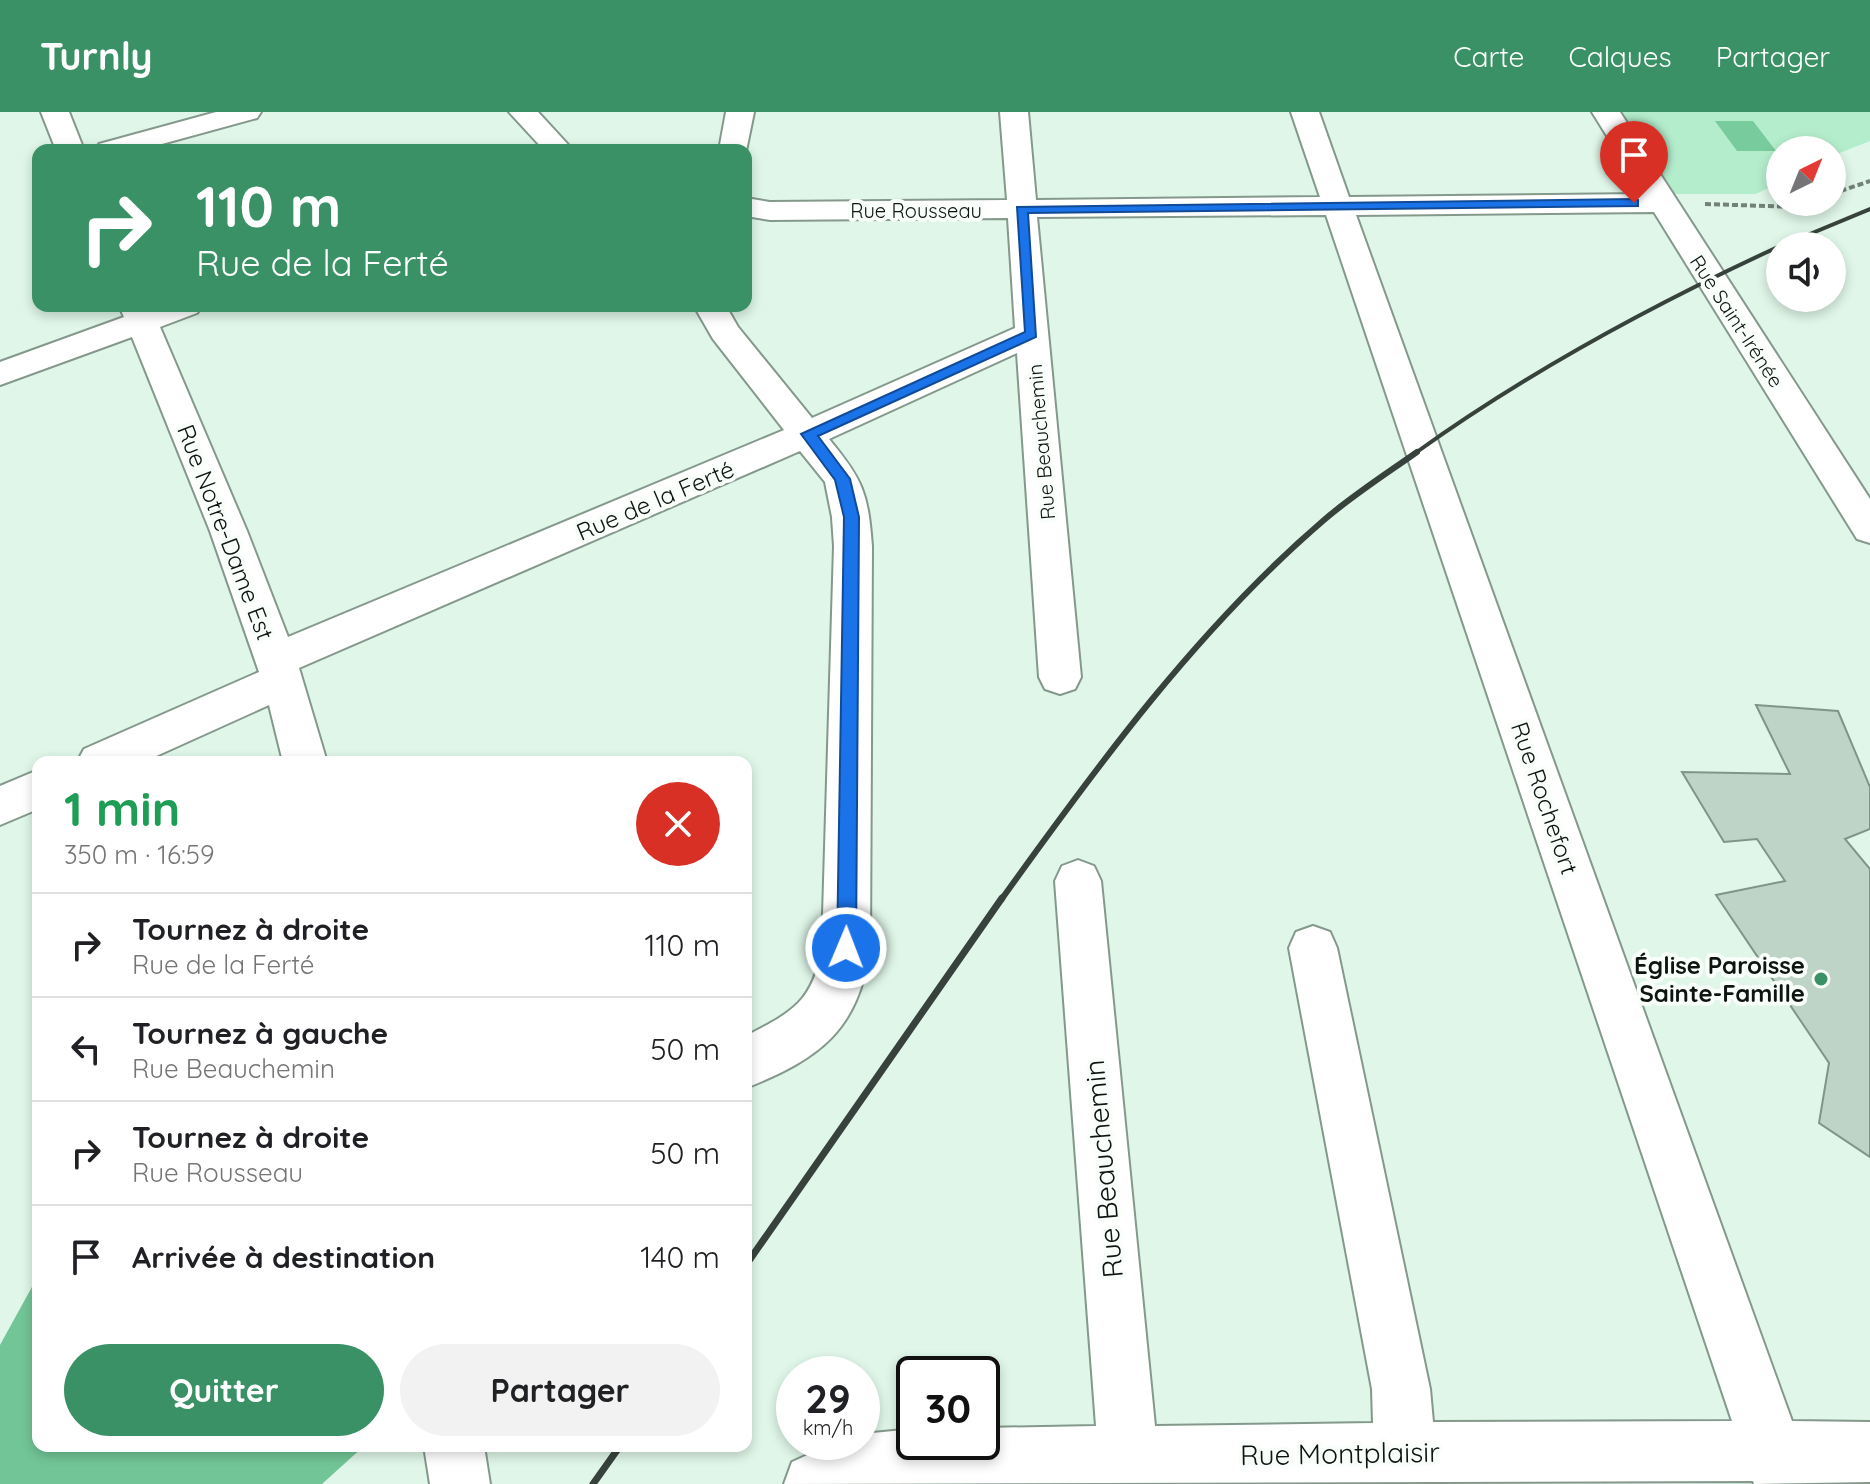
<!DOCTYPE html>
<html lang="fr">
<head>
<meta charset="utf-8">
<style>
	:root { --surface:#fff; --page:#f2f2f2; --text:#202124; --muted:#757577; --line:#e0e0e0; --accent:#3a9165 }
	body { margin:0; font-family:Quicksand,sans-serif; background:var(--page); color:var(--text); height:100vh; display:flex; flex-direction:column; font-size:30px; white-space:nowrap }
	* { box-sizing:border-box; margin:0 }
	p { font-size:26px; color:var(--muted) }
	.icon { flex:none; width:44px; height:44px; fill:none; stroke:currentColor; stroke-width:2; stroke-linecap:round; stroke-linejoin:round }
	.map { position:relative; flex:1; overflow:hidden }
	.side { position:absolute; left:32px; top:644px; width:720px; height:696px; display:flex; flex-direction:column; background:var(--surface); border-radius:16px; box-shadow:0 4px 12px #0003 }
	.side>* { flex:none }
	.hud { position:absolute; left:32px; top:32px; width:720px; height:168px; border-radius:16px; box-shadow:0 4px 12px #0003; background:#3a9165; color:#fff; overflow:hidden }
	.needle { width:52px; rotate:43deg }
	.buttons { position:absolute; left:1766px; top:24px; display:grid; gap:16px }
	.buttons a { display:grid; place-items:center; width:80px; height:80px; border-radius:50%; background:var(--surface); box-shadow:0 4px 12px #0003; font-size:40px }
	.speed { position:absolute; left:776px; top:1244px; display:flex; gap:16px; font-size:40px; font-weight:700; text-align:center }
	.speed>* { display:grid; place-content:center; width:104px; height:104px; border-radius:50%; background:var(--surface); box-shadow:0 4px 12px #0003; line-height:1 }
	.speed small { font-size:20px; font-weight:400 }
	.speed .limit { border:4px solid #111; border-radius:12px; background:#fff; color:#111 }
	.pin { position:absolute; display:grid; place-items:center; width:68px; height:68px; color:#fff; margin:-82px -34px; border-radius:50% 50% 50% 0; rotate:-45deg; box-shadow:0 0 8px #0007 }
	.pin .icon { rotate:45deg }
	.me { position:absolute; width:88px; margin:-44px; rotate:1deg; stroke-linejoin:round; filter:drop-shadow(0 0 6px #0008) }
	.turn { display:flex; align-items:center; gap:28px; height:168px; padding:0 32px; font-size:36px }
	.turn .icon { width:104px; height:104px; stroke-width:2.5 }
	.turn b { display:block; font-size:56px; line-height:68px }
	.round { display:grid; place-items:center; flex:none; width:84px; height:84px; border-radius:42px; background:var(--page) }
	.summary { display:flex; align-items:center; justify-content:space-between; height:136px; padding:0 32px }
	h1 { font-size:48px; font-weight:800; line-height:60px; color:#1e9e55 }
	.cta { display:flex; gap:16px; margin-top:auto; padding:16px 32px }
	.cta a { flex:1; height:92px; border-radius:48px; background:var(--accent); color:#fff; font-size:32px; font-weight:800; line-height:92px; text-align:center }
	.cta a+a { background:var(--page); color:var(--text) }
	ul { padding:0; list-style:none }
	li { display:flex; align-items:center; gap:24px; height:104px; padding:0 32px; border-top:2px solid var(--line) }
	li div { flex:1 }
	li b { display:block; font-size:30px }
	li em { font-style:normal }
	header { display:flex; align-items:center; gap:48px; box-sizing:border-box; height:112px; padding:0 40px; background:var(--accent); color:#fff }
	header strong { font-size:38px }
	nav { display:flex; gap:44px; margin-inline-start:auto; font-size:28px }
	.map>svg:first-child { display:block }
</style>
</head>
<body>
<header>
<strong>Turnly</strong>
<nav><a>Carte</a><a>Calques</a><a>Partager</a></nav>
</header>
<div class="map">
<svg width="1870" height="1372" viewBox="0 0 1870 1372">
	<rect width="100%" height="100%" fill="#dff6e8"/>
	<path fill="#b4edcc" d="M 1615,0 L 1870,0 L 1870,29 L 1832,44 L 1832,38 L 1780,38 L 1780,70 L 1756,82 L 1667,82 Z"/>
	<path fill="#72c597" d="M 38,1164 L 38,1334 L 364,1334 L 322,1372 L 0,1372 L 0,1233 Z"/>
	<path fill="#78cb9d" d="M 1715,9 L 1753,9 L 1776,39 L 1737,39 Z"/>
	<path fill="#bed4c7" stroke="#809588" stroke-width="2" d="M 1756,593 L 1838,599 L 1870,675 L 1870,717 L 1845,727 L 1870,757 L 1870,1045 L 1819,1011 L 1829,951 L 1716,783 L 1785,769 L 1757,727 L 1724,730 L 1682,660 L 1790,662 Z"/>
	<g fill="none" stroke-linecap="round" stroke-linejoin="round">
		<defs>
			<g id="minor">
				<path d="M 41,0 L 69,0 L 84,38 L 56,38 Z"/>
				<path d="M 216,0 L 261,0 L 257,6 L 140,38 L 95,38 L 99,32 Z"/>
				<path d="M 509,0 L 538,0 L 573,38 L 544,38 Z"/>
				<path d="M 726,0 L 754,0 L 746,39 L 719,38 Z"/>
				<path d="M 1000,0 L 1028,0 L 1036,88 L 1320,85 L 1291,0 L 1319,0 L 1349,85 L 1643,82 L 1592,0 L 1620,0 L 1870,387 L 1870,431 L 1857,427 L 1654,100 L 1356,103 L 1792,1309 L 1870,1310 L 1870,1370 L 1754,1372 L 1753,1369 L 784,1372 L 792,1350 L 836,1330 L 862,1330 L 862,1322 L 914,1317 L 914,1330 L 982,1330 L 982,1316 L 1096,1314 L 1055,769 L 1062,754 L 1078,748 L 1094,754 L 1101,769 L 1155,1314 L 1373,1311 L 1372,1277 L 1289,836 L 1296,820 L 1313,814 L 1330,820 L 1337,836 L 1430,1277 L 1433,1310 L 1732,1309 L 1326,103 L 1037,105 L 1081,565 L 1075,577 L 1060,582 L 1045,577 L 1039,565 L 1017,241 L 829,327 C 863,368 868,381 872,434 L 870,836 C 858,919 820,946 746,976 L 746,924 C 792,900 813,890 822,836 L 834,434 L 832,405 L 825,370 L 800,339 L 299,556 L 327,650 L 283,650 L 269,593 L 143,650 L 77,650 L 84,637 L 259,560 L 210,419 L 132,225 L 0,273 L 0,250 L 124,205 L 119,194 L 202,194 L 197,201 L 160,215 L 247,419 L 288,525 L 784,318 L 713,227 L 694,194 L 726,194 L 738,215 L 812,306 L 1015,216 L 1008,106 L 770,108 L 746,104 L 746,86 L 770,90 L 1007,88 Z"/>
				<path d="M 38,658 L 38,697 L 0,713 L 0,674 Z"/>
				<path d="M 424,1334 L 484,1334 L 490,1372 L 430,1372 Z"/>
			</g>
		</defs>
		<use href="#minor" stroke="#84998c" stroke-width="4"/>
		<g stroke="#738279" stroke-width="4" stroke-dasharray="6 3" stroke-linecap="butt">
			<path d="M 1832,82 L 1870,69"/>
			<path d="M 1705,92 L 1797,95 L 1811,90"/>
		</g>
		<use href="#minor" fill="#fff" fill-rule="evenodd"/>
		<g stroke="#38423c" stroke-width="4">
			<path d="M 1781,134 L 1870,97"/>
			<path d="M 1414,342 C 1529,259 1652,193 1780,134"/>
		</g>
		<path stroke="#38423c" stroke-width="6" d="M 1001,788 C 1097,654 1198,516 1324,408 C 1353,383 1386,362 1417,340"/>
		<g stroke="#38423c" stroke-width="7">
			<path d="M 746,1153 L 1002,786"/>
			<path d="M 593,1372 L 620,1334"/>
		</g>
	</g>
	<path fill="#1a73e8" stroke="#114b97" stroke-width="2" d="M 1634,87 L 1638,88 L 1638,94 L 1028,101 L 1036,225 L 818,324 L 850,367 L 859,405 L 856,836 L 853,843 L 846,845 L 839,843 L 837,836 L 844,405 L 835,368 L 801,322 L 1025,220 L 1017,95 Z"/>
	<circle fill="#3a9165" stroke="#fafefb" stroke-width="3" cx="1821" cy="867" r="8"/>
	<g text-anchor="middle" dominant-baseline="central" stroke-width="8" stroke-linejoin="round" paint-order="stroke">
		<g font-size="20" fill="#0e1511" stroke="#fafefb">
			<text x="916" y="98">Rue Rousseau</text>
			<text transform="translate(1737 209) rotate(57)">Rue Saint-Irénée</text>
			<text transform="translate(1041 330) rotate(-95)">Rue Beauchemin</text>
		</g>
		<g font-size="24" fill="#0e1511" stroke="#fafefb">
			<text transform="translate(655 388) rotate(-23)">Rue de la Ferté</text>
			<text transform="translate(226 420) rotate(69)">Rue Notre-Dame Est</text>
			<text transform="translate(1545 686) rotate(71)">Rue Rochefort</text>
		</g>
		<g font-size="24" font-weight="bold" fill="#0e1511" stroke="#fafefb" text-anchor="end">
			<text x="1805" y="853">Église Paroisse<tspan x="1805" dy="28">Sainte-Famille</tspan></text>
		</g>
		<g font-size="28" fill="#0e1511" stroke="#fafefb">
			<text transform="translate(1103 1057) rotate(-95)">Rue Beauchemin</text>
			<text transform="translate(1340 1341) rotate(-1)">Rue Montplaisir</text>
		</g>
	</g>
</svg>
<div class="buttons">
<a><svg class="needle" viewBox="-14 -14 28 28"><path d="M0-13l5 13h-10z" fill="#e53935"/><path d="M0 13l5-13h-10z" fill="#757577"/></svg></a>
<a><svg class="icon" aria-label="sound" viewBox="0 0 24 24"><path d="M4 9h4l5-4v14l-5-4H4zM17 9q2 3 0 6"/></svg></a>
</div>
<div class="speed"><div>29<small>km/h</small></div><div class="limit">30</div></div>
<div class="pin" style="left:1634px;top:91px;background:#d93025"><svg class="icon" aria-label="arrive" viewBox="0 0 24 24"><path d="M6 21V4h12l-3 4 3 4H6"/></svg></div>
<svg class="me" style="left:846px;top:836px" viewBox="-20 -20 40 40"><circle r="17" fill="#1a73e8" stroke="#fff" stroke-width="3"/><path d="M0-11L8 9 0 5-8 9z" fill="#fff"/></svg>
<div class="hud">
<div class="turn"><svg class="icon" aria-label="right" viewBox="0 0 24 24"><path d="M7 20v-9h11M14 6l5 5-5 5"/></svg><div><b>110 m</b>Rue de la Ferté</div></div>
</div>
<section class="side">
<div class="summary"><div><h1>1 min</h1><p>350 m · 16:59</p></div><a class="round" style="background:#d93025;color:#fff"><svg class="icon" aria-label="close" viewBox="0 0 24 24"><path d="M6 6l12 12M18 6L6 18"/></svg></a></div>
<ul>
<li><svg class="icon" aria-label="right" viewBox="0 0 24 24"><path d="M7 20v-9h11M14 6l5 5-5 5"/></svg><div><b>Tournez à droite</b><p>Rue de la Ferté</p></div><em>110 m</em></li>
<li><svg class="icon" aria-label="left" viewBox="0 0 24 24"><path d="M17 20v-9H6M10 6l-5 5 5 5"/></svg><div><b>Tournez à gauche</b><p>Rue Beauchemin</p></div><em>50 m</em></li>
<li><svg class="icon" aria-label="right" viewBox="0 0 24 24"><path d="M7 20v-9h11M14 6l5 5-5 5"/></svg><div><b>Tournez à droite</b><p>Rue Rousseau</p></div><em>50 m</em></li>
<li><svg class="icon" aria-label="arrive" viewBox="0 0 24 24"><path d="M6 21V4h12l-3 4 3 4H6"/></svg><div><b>Arrivée à destination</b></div><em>140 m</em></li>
</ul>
<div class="cta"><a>Quitter</a><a>Partager</a></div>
</section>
</div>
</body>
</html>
